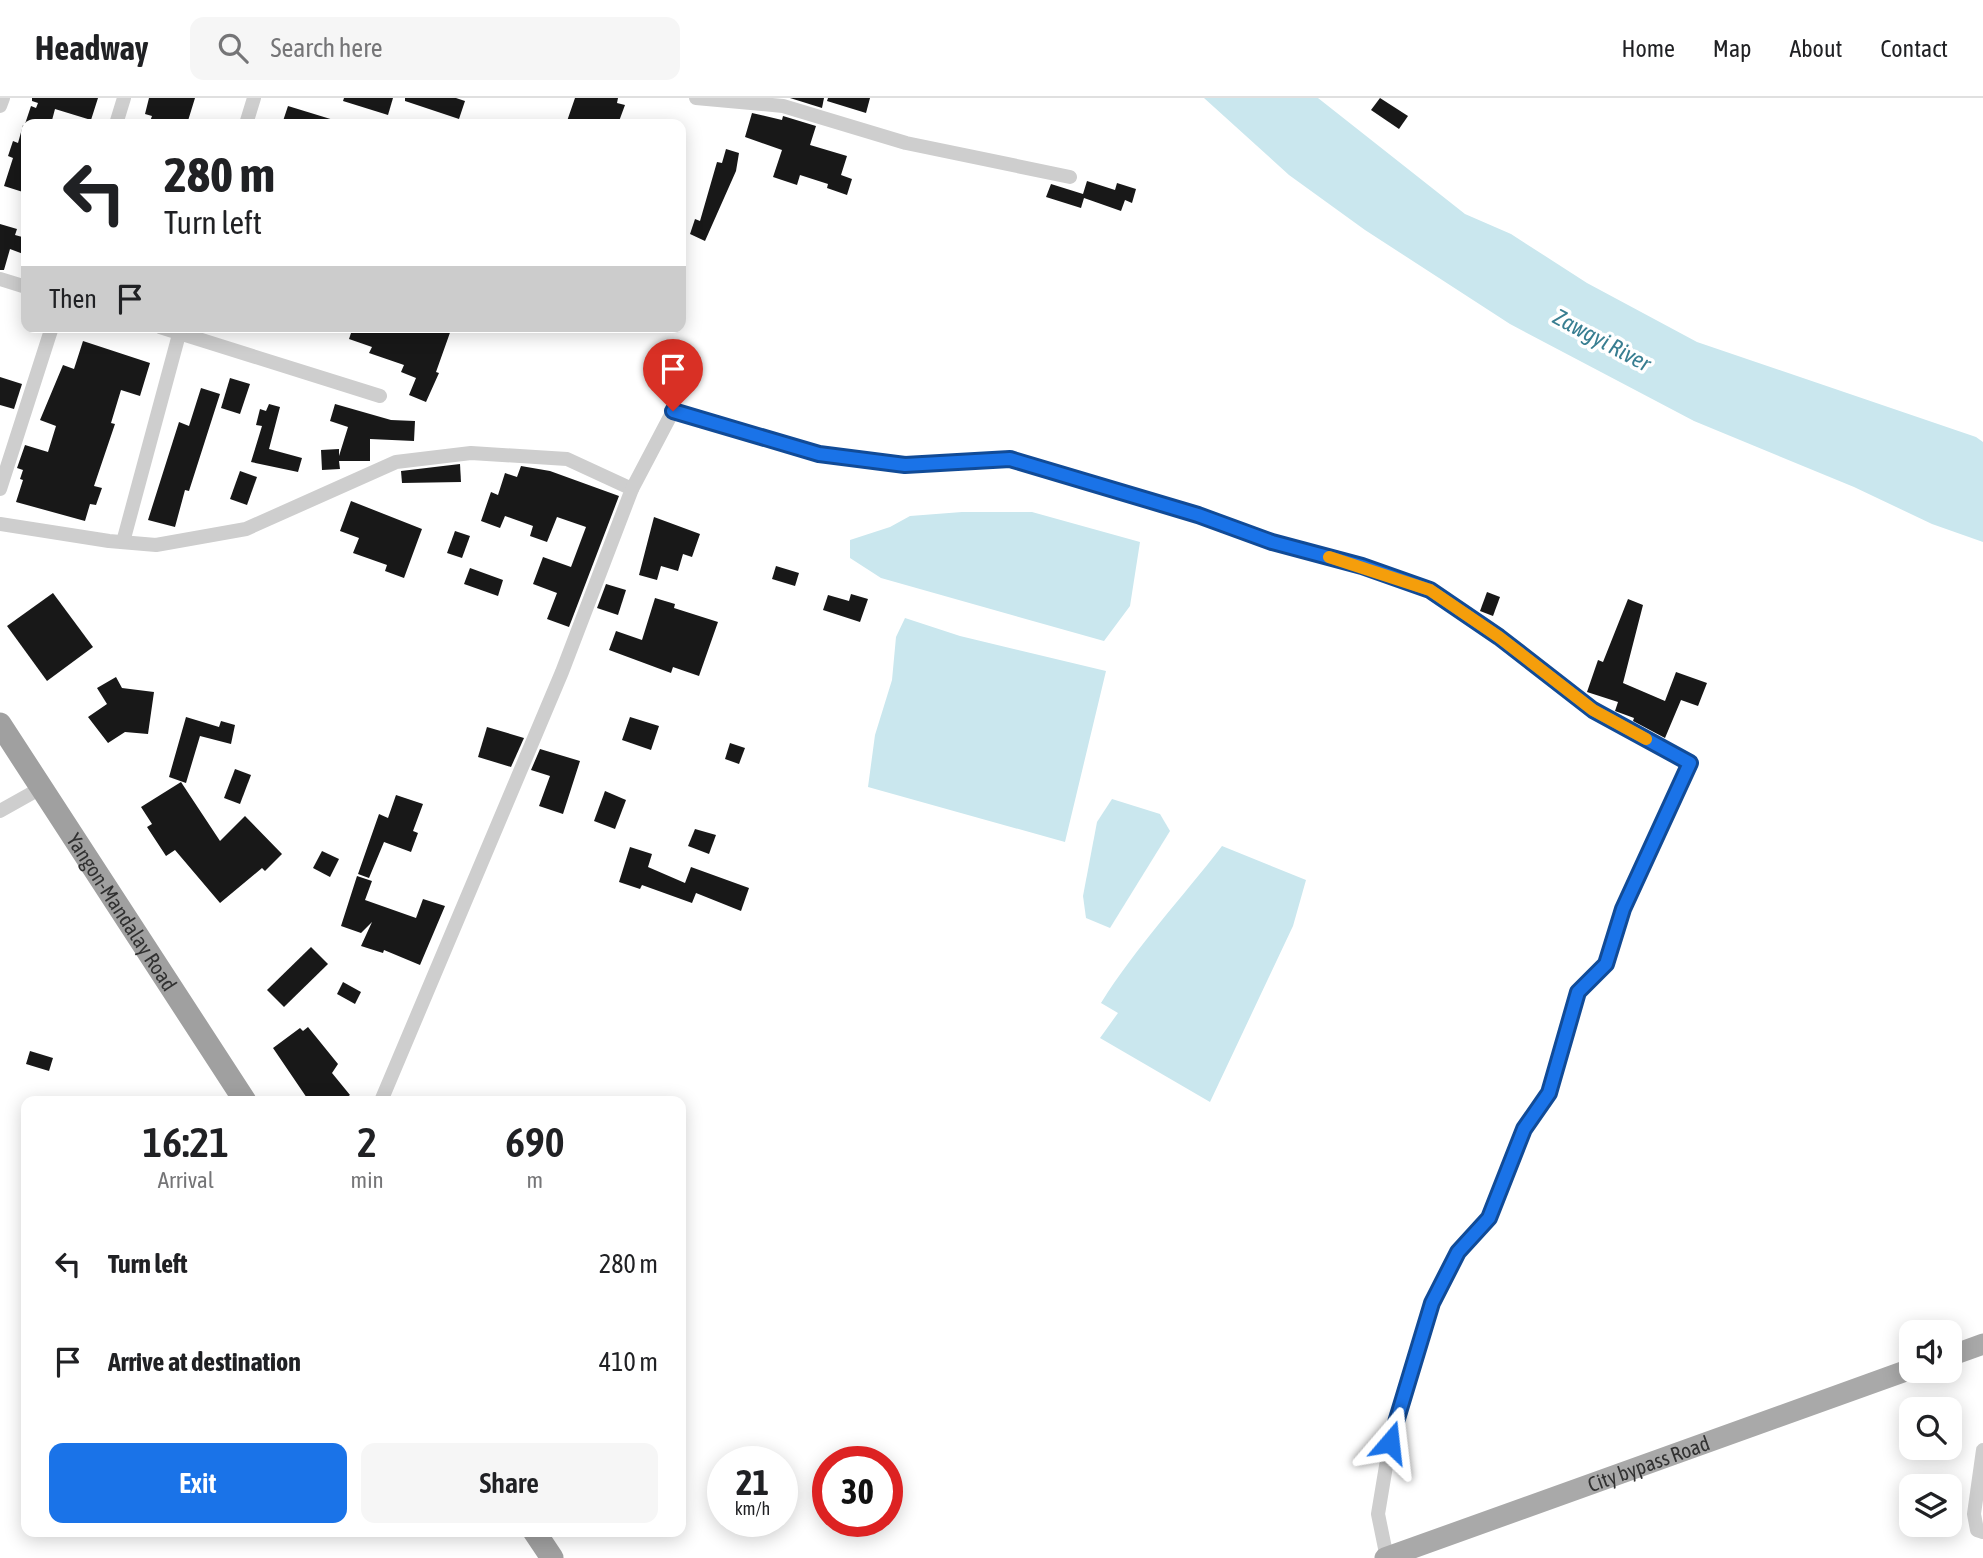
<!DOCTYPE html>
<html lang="en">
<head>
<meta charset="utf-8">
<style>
	:root { --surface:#fff; --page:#f6f6f6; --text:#202124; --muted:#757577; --line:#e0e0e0; --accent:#1a73e8 }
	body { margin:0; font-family:"Asap Condensed",sans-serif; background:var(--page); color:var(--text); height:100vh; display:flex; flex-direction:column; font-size:26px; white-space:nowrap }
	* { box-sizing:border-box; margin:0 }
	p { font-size:23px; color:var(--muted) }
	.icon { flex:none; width:38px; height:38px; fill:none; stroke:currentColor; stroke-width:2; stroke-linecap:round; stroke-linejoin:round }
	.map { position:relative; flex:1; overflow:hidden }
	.panel { position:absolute; left:21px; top:998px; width:665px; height:441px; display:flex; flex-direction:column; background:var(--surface); border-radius:14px; box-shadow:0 4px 18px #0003 }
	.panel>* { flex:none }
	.hud { position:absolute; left:21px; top:21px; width:665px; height:214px; border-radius:14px; box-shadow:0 4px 18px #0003; background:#fff; color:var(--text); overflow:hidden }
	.buttons { position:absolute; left:1899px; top:1222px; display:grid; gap:14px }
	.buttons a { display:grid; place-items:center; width:63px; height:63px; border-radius:14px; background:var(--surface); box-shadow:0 4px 18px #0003; font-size:35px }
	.speed { position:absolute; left:707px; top:1348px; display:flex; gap:14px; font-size:35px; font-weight:700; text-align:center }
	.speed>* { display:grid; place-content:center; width:91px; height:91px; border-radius:50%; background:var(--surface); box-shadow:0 4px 18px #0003; line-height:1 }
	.speed small { font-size:18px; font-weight:400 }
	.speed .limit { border:10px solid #d22; background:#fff; color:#111 }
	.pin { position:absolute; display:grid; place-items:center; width:60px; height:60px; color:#fff; margin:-72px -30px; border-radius:50% 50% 50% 0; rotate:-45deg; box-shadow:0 0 7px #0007 }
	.pin .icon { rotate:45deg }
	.me { position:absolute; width:77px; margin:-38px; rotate:17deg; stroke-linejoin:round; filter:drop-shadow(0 0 5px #0008) }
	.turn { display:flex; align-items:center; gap:24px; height:147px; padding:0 28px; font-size:32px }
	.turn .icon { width:91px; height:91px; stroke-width:2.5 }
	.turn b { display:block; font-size:49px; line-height:60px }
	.then { display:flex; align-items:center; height:66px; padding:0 28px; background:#0003; gap:14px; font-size:26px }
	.eta { display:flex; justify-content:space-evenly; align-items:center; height:119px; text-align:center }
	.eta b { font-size:42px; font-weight:600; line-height:49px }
	.primary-button { display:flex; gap:14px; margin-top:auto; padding:14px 28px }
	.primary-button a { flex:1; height:80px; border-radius:14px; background:var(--accent); color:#fff; font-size:28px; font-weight:600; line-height:80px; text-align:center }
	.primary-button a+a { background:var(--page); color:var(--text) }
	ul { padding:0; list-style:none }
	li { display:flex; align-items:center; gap:21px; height:98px; padding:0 28px }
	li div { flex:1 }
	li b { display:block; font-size:26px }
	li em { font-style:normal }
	header { display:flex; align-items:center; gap:42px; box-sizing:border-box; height:98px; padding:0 35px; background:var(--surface); border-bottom:2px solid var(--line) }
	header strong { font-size:33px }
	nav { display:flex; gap:38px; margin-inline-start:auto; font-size:24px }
	.search { width:490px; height:63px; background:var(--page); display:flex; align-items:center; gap:18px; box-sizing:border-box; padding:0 24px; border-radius:14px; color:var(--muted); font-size:26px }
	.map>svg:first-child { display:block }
</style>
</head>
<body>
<header>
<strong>Headway</strong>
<div class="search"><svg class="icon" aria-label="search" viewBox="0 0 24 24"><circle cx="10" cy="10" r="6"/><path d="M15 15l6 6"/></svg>Search here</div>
<nav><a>Home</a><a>Map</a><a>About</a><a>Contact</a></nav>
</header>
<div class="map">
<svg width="1983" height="1460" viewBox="0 0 1983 1460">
	<rect width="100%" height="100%" fill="#fff"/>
	<g fill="#cae7ee">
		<path d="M 1204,0 L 1318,0 L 1465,116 L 1511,136 L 1587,185 L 1697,244 L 1976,339 L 1983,344 L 1983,444 L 1932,426 L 1854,389 L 1694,323 L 1510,226 L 1365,132 L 1289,77 Z"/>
		<path d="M 962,414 L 1032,414 L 1140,444 L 1130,508 L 1104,543 L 881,480 L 850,460 L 850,442 L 890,429 L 910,418 Z"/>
		<path d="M 905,520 L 960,538 L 1106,573 L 1065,744 L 868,689 L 875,637 L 892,582 L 896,539 Z"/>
		<path d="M 1112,701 L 1160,716 L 1170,733 L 1110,830 L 1086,820 L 1083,798 L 1097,724 Z"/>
		<path d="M 1222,748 L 1306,782 L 1293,828 L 1210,1004 L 1100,940 L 1118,915 L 1101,905 C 1136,849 1182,800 1222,748 Z"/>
	</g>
	<g fill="#181818">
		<path d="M 32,0 L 98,0 L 91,22 L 55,11 L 51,26 L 25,26 L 31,8 L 36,10 L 38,5 L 32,3 Z"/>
		<path d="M 149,0 L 195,0 L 187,26 L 149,26 L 152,18 L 145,16 Z"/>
		<path d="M 344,0 L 393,0 L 388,17 L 343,3 Z"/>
		<path d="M 405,0 L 456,0 L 465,3 L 459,21 L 405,3 Z"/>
		<path d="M 575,0 L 618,0 L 617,5 L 625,7 L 618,26 L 566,26 Z"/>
		<path d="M 790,0 L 824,0 L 822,10 Z"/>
		<path d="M 828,0 L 870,0 L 866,15 L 827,3 Z"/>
		<path d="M 1380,0 L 1408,18 L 1399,31 L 1371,12 Z"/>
		<path d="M 288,8 L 337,23 L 337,26 L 282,26 Z"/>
		<path d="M 752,15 L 782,22 L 783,18 L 816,28 L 810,47 L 847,58 L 841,77 L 852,81 L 847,97 L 827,90 L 828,86 L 800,77 L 797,87 L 773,79 L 782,52 L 745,39 Z"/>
		<path d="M 23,27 L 26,28 L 26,95 L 4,88 L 13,60 L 8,58 L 13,43 L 18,45 Z"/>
		<path d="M 726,51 L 739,55 L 736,73 L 705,143 L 690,136 L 695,121 L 700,123 L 717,64 L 722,65 Z"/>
		<path d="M 1087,83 L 1115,92 L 1117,85 L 1136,91 L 1132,105 L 1125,102 L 1121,113 L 1084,100 L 1081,110 L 1046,99 L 1051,86 L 1083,96 Z"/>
		<path d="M 0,126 L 17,131 L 15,137 L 26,140 L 26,157 L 10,151 L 4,172 L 0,172 Z"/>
		<path d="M 353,229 L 452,229 L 436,274 L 439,275 L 426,304 L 409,297 L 416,280 L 401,274 L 404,267 L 369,255 L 372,249 L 349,241 Z"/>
		<path d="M 83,243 L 150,265 L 140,298 L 121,292 L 111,325 L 115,326 L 94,388 L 102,390 L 96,407 L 90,406 L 85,423 L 16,404 L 23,382 L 20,381 L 23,372 L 17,370 L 25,347 L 48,354 L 56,328 L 40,322 L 63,267 L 74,271 Z"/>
		<path d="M 0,279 L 22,286 L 14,311 L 0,307 Z"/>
		<path d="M 230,280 L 250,286 L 240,316 L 221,310 Z"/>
		<path d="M 201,290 L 220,296 L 189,393 L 185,392 L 175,429 L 148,422 L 179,324 L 189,328 Z"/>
		<path d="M 269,306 L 280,309 L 269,351 L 302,360 L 298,374 L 251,364 L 262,328 L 256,327 L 260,311 L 266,313 Z"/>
		<path d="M 335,306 L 391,322 L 415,323 L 414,343 L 370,341 L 370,363 L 339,363 L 340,371 L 322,372 L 321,352 L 339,351 L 339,358 L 348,329 L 330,323 Z"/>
		<path d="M 460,366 L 461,384 L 402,385 L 401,373 Z"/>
		<path d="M 521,368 L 550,373 L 619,398 L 569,529 L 547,521 L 557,495 L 533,486 L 543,459 L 571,469 L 586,429 L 557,419 L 547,444 L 530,438 L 533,428 L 505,418 L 500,430 L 481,423 L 491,394 L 498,397 L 505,375 L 517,379 Z"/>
		<path d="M 240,373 L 257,379 L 247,407 L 230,401 Z"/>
		<path d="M 351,403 L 422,431 L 404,480 L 385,473 L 387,467 L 353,455 L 359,440 L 340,433 Z"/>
		<path d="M 654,419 L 700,436 L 692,459 L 683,456 L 678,473 L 661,468 L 657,482 L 639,477 Z"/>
		<path d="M 455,433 L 470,438 L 462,460 L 447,455 Z"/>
		<path d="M 776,468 L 799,475 L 795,488 L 772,481 Z"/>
		<path d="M 470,470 L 503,482 L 498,498 L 464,486 Z"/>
		<path d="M 606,486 L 626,492 L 618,517 L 597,510 Z"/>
		<path d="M 1487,494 L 1500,499 L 1493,518 L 1480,513 Z"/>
		<path d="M 53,495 L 93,549 L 47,583 L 7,528 Z"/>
		<path d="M 851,496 L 868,501 L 860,524 L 823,512 L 828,497 L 849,503 Z"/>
		<path d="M 655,500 L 675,506 L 674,510 L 718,524 L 699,578 L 673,569 L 671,575 L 609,552 L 616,533 L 642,542 Z"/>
		<path d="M 1628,501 L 1643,507 L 1623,585 L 1665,603 L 1676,574 L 1707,585 L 1698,608 L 1681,602 L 1665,640 L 1633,623 L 1634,620 L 1615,613 L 1618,604 L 1587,594 L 1598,562 L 1603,564 Z"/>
		<path d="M 116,579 L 122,590 L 154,594 L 148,636 L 125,634 L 108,645 L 88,619 L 107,606 L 97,590 Z"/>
		<path d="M 186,619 L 219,629 L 221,623 L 235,627 L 231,646 L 200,638 L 186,685 L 169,679 Z"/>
		<path d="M 630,619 L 659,628 L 651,652 L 622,642 Z"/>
		<path d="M 487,629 L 524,640 L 511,669 L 478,659 Z"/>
		<path d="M 730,645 L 745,650 L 739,666 L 725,661 Z"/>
		<path d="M 540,651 L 580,663 L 563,716 L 539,708 L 550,678 L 531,672 Z"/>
		<path d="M 235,671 L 251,677 L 240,706 L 224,700 Z"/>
		<path d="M 181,684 L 220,743 L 245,718 L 282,756 L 265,773 L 262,770 L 220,805 L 175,752 L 166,758 L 147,729 L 152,726 L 141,709 Z"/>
		<path d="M 605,693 L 626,702 L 615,731 L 594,723 Z"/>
		<path d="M 396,697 L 423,706 L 413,733 L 418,735 L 411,754 L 384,744 L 369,780 L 358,776 L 379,716 L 388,720 Z"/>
		<path d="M 695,731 L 716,737 L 709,756 L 688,748 Z"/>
		<path d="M 630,749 L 652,756 L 648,769 L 685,785 L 691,769 L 749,790 L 741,813 L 696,795 L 692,805 L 642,787 L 640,791 L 619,784 Z"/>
		<path d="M 322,753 L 339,761 L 330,779 L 313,770 Z"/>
		<path d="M 357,778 L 372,783 L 365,802 L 416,820 L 423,801 L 445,808 L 420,867 L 384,852 L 383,855 L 361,848 L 372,824 L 361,835 L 341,828 Z"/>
		<path d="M 311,849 L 328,866 L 284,909 L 267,892 Z"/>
		<path d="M 343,884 L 361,894 L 355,906 L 337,896 Z"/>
		<path d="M 308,929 L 338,966 L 332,975 L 350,997 L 342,1003 L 309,1003 L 273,950 L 300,930 L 303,933 Z"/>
		<path d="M 30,953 L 53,960 L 49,973 L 26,966 Z"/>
	</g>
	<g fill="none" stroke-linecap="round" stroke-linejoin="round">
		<g stroke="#cecece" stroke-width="14">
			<path d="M 696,0 L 783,8 L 906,45 L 1070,79"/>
			<path d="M 0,8 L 3,0"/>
			<path d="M 116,26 L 124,0"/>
			<path d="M 246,26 L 254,0"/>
			<path d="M 0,181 L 26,189"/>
			<path d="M 160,229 L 380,298"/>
			<path d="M 0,391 L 52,229"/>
			<path d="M 0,426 L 109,443 L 156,447 L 246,431 L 396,364 L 471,355 L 567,361 L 632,391"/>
			<path d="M 123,444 L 181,229"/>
			<path d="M 0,713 L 41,690"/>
			<path d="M 381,1003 L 562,574 L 632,391 L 673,313 L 819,356 L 905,367 L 1010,361 L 1198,417 L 1272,444 L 1362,468 L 1430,492 L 1499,539 L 1593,612 L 1690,665 L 1623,811 L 1606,866 L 1578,894 L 1549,995 L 1524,1031 L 1489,1120 L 1458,1154 L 1431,1205 L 1390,1344 L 1378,1416 L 1387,1460"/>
			<path d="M 1983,1352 L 1974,1416 L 1977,1432 L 1983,1434"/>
		</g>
		<g stroke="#a9a9a9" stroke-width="21">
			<path d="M 1950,1258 L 1983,1246"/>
			<path id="s1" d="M 1385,1460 L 1911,1271"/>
		</g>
		<g stroke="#a0a0a0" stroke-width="23">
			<path id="s2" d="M 0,626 L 245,1003"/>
			<path d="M 534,1433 L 552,1460"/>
		</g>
	</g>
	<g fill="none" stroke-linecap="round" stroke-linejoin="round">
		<defs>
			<path id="route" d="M 673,313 L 819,356 L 905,367 L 1010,361 L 1198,417 L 1272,444 L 1362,468 L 1430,492 L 1499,539 L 1593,612 L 1690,665 L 1623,811 L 1606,866 L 1578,894 L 1549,995 L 1524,1031 L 1489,1120 L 1458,1154 L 1432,1205 L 1390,1344"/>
		</defs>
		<use href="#route" stroke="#114b97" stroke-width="18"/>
		<use href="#route" stroke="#1a73e8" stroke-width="12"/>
		<path stroke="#f59e0b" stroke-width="12" d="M 1329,459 L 1430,492 L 1499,539 L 1593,612 L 1646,641"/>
	</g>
	<g text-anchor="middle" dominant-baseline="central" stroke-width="7" stroke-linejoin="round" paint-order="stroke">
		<g font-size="21" fill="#313131" stroke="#fff">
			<text stroke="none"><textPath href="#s2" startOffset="224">Yangon-Mandalay Road</textPath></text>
			<text stroke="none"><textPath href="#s1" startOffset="280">City bypass Road</textPath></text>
		</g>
		<g font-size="23" font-style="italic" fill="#387e91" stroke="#fff">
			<text transform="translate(1602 242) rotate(28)">Zawgyi River</text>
		</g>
	</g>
</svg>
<div class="buttons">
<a><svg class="icon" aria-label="sound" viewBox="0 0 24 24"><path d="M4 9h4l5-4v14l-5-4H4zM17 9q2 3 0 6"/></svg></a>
<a><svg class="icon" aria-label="search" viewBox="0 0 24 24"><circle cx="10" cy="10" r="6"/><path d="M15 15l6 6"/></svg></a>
<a><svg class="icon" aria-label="layers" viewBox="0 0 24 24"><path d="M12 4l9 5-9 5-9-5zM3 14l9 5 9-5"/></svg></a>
</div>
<div class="speed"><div>21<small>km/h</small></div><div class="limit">30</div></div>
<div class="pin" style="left:673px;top:313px;background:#d93025"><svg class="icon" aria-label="arrive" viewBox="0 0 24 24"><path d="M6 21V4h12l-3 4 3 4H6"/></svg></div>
<svg class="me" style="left:1390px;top:1344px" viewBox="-20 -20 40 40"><path d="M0-17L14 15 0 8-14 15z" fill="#1a73e8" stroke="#fff" stroke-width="4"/></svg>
<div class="hud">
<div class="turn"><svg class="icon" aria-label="left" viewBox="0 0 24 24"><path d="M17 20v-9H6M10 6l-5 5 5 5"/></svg><div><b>280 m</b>Turn left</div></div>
<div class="then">Then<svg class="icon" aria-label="arrive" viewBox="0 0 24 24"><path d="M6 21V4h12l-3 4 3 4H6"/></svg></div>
</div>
<section class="panel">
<div class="eta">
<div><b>16:21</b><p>Arrival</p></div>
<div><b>2</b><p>min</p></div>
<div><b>690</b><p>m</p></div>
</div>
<ul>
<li><svg class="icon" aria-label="left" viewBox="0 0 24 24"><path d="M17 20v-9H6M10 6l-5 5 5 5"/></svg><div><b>Turn left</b></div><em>280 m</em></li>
<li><svg class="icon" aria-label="arrive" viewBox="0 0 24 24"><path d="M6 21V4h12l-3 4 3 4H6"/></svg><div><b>Arrive at destination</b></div><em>410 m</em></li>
</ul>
<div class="primary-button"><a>Exit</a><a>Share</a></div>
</section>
</div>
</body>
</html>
